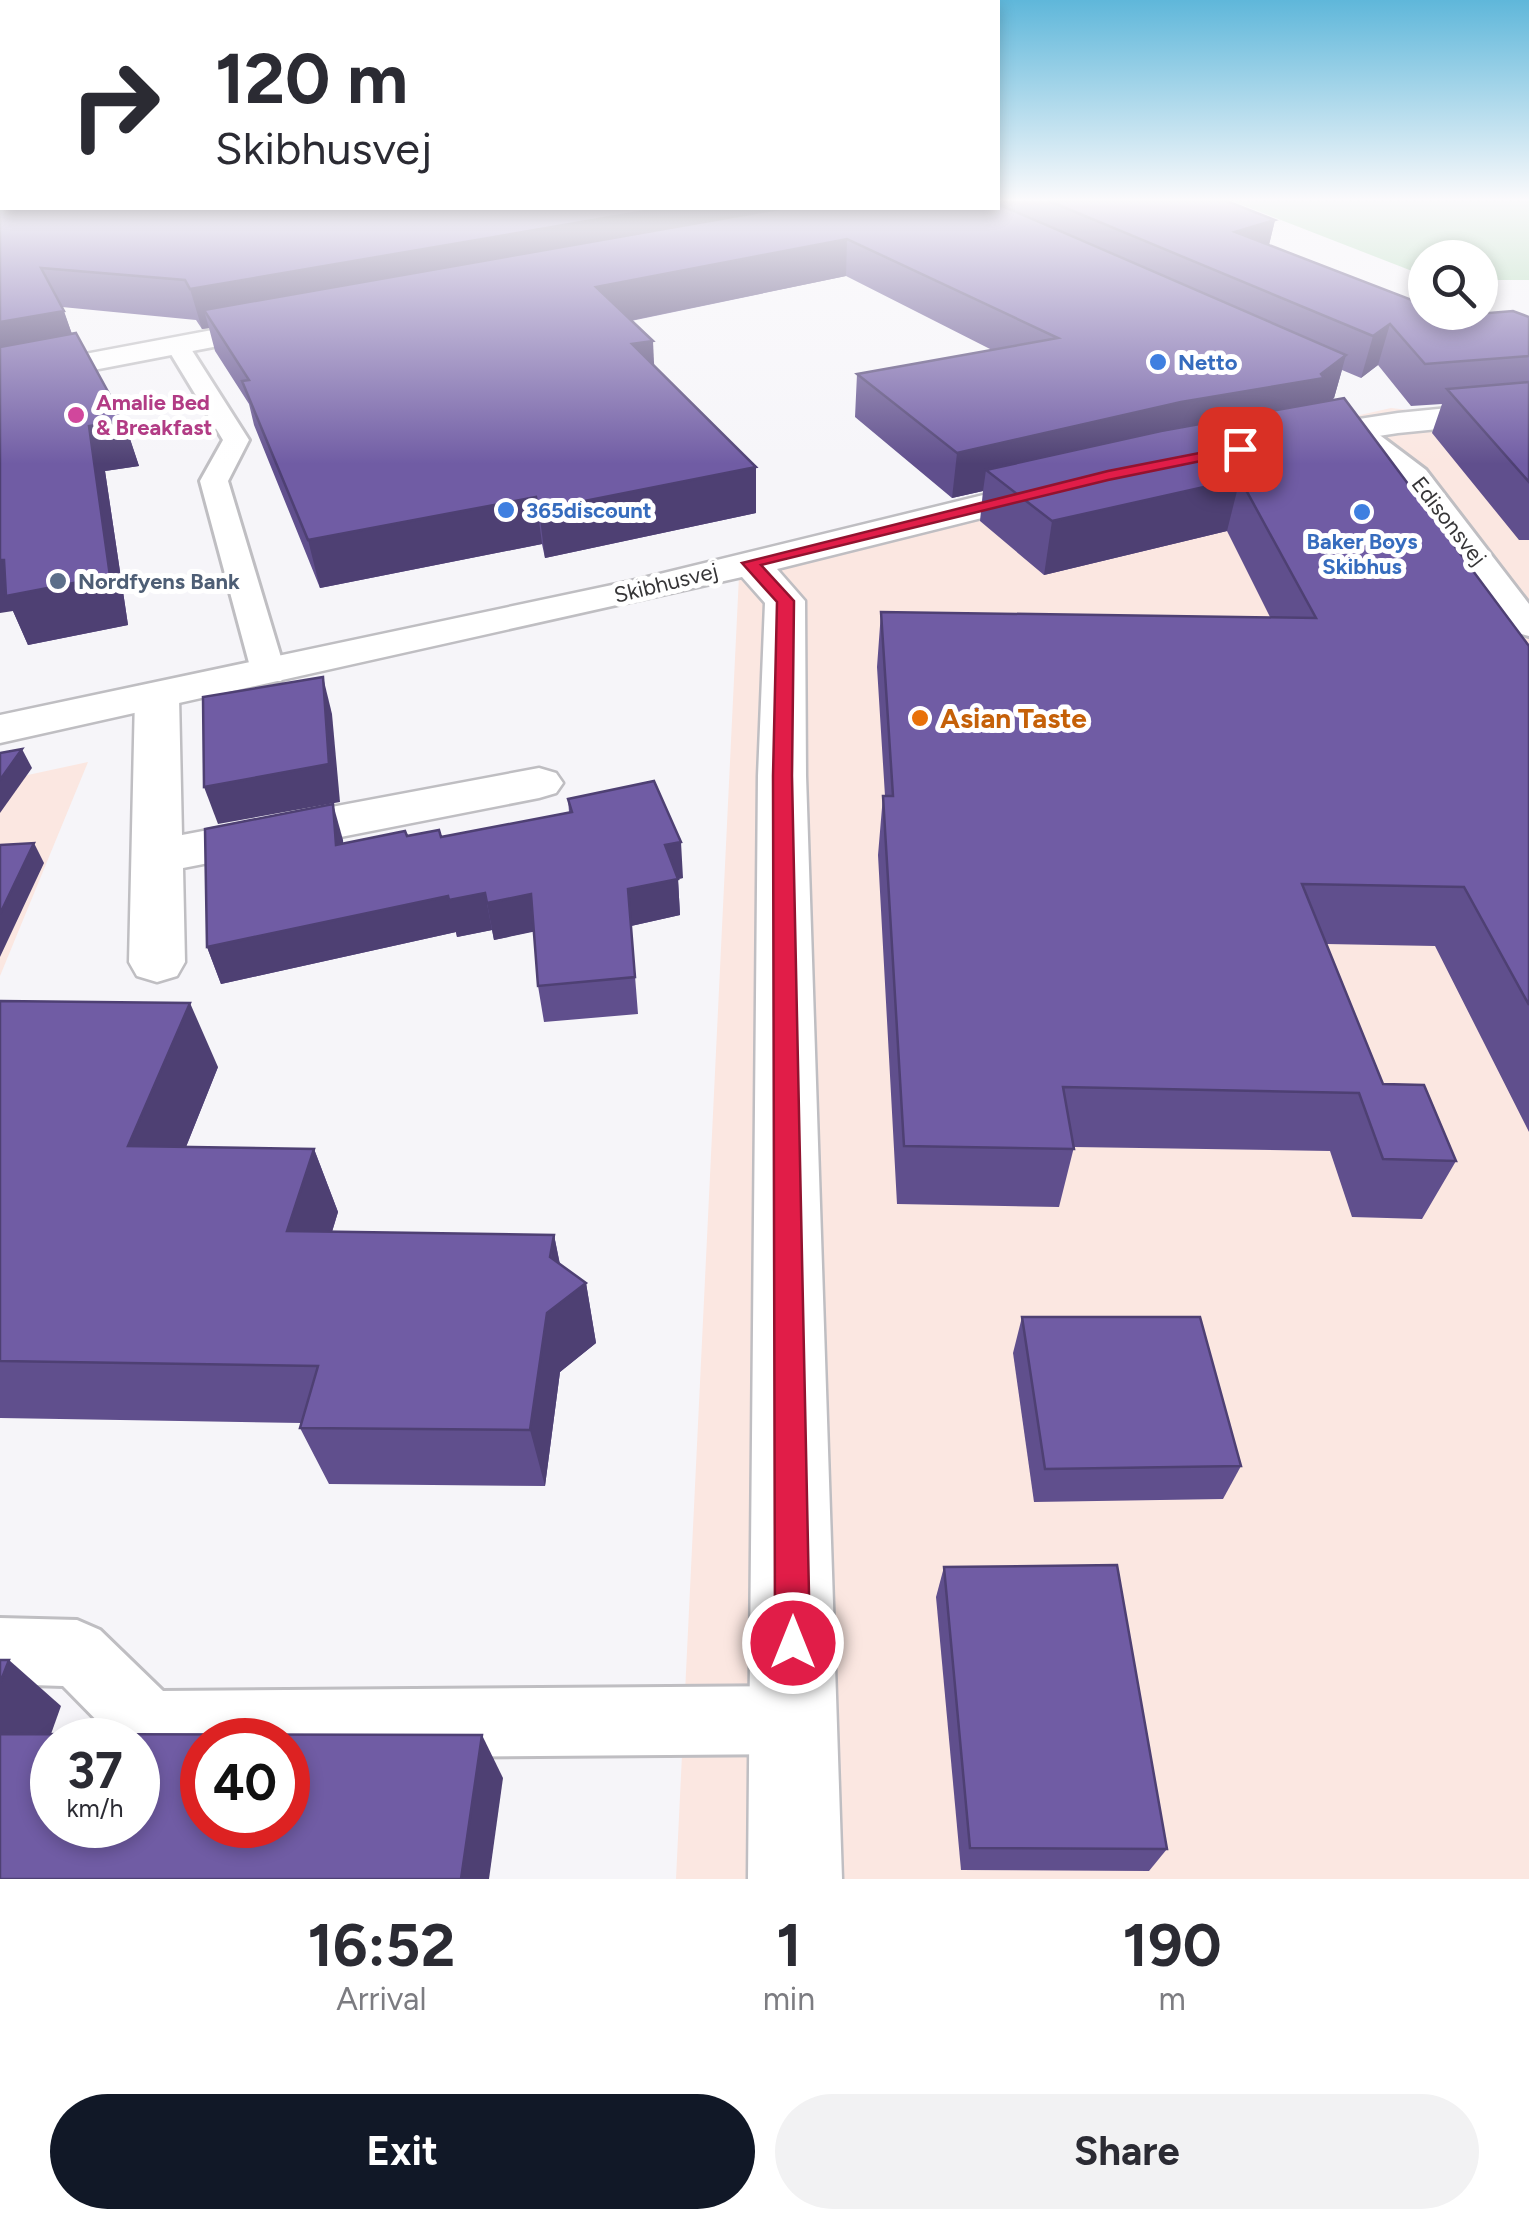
<!DOCTYPE html>
<html lang="en">
<head>
<meta charset="utf-8">
<style>
	:root { --surface:#fff; --page:#f2f2f3; --text:#2b2b33; --muted:#7c7c81; --accent:#111827 }
	body { margin:0; font-family:Figtree,sans-serif; background:var(--page); color:var(--text); height:100vh; display:flex; flex-direction:column; font-size:38px; white-space:nowrap }
	* { box-sizing:border-box; margin:0 }
	p { font-size:32px; color:var(--muted) }
	.icon { flex:none; width:55px; height:55px; fill:none; stroke:currentColor; stroke-width:2; stroke-linecap:round; stroke-linejoin:round }
	.map { position:relative; height:1879px; overflow:hidden }
	.sheet { display:flex; flex-direction:column; background:var(--surface); flex:1 }
	.sheet>* { flex:none }
	.hud { position:absolute; left:0px; top:0px; width:1000px; height:210px; box-shadow:0 5px 15px #0003; background:#fff; color:var(--text); overflow:hidden }
	.buttons { position:absolute; left:1408px; top:240px; display:grid; gap:20px }
	.buttons a { display:grid; place-items:center; width:90px; height:90px; border-radius:50%; background:var(--surface); box-shadow:0 5px 15px #0003; font-size:50px }
	.speed { position:absolute; left:30px; top:1718px; display:flex; gap:20px; font-size:50px; font-weight:700; text-align:center }
	.speed>* { display:grid; place-content:center; width:130px; height:130px; border-radius:50%; background:var(--surface); box-shadow:0 5px 15px #0003; line-height:1 }
	.speed small { font-size:25px; font-weight:400 }
	.speed .limit { border:15px solid #d22; background:#fff; color:#111 }
	.pin { position:absolute; display:grid; place-items:center; width:85px; height:85px; color:#fff; margin:-42px; border-radius:20px; box-shadow:0 5px 15px #0006 }
	.me { position:absolute; width:110px; margin:-55px; rotate:0deg; stroke-linejoin:round; filter:drop-shadow(0 0 8px #0008) }
	.turn { display:flex; align-items:center; gap:35px; height:210px; padding:0 50px; font-size:45px }
	.turn .icon { width:130px; height:130px; stroke-width:2.5 }
	.turn b { display:block; font-size:70px; line-height:85px }
	.eta { display:flex; justify-content:space-evenly; align-items:center; height:170px; text-align:center }
	.eta b { font-size:60px; font-weight:700; line-height:70px }
	.cta { display:flex; gap:20px; margin-top:auto; padding:20px 50px }
	.cta a { flex:1; height:115px; border-radius:60px; background:var(--accent); color:#fff; font-size:40px; font-weight:700; line-height:115px; text-align:center }
	.cta a+a { background:var(--page); color:var(--text) }
	.map>svg:first-child { display:block }
</style>
</head>
<body>
<div class="map">
<svg width="1529" height="1879" viewBox="0 0 1529 1879">
	<rect width="100%" height="100%" fill="#f6f5f9"/>
	<g fill="#fbe7e1">
		<path d="M 1391,408 L 1529,424 L 1529,1879 L 676,1879 L 740,555 Z"/>
		<path d="M 88,762 L 0,976 L 0,781 Z"/>
	</g>
	<path fill="#a8d7af" d="M 1232,201 L 1529,201 L 1529,280 L 1480,280 L 1480,258 L 1425,258 L 1425,276 Z"/>
	<g fill="none" stroke-linecap="round" stroke-linejoin="round">
		<defs>
			<g id="lane">
				<path d="M 178,339 L 186,341 L 249,440 L 228,481 L 286,674 L 281,681 L 257,681 L 252,674 L 200,481 L 223,440 L 166,346 Z"/>
				<path d="M 1356,421 L 1365,424 L 1426,470 L 1529,604 L 1529,636 L 1518,633 L 1406,482 L 1347,434 L 1343,429 L 1347,424 Z"/>
				<path d="M 0,1618 L 77,1620 L 100,1630 L 163,1691 L 794,1686 L 818,1696 L 828,1720 L 818,1744 L 794,1754 L 288,1758 L 288,1740 L 202,1740 L 202,1759 L 149,1759 L 138,1754 L 138,1740 L 116,1740 L 63,1686 L 0,1684 Z"/>
			</g>
			<g id="street">
				<path d="M 287,316 L 297,319 L 301,325 L 297,331 L 0,388 L 0,370 Z"/>
				<path d="M 157,684 L 173,688 L 179,697 L 182,835 L 539,768 L 556,773 L 563,783 L 556,793 L 539,798 L 183,868 L 185,962 L 177,976 L 157,982 L 137,976 L 129,962 L 135,697 L 141,688 Z"/>
			</g>
			<g id="secondary">
				<path d="M 1529,400 L 1529,420 L 1398,433 L 1294,449 L 1282,446 L 1277,439 L 1282,432 L 1294,429 L 1398,413 Z"/>
				<path d="M 1053,478 L 1066,481 L 1071,489 L 1066,497 L 777,569 L 805,601 L 806,776 L 842,1879 L 748,1879 L 758,776 L 765,603 L 742,577 L 0,743 L 0,715 L 631,581 Z"/>
			</g>
		</defs>
		<use href="#lane" stroke="#bfbec2" stroke-width="6"/>
		<use href="#street" stroke="#bfbec2" stroke-width="5"/>
		<use href="#secondary" stroke="#bfbec2" stroke-width="5"/>
		<use href="#lane" fill="#fff" fill-rule="evenodd"/>
		<use href="#street" fill="#fff" fill-rule="evenodd"/>
		<use href="#secondary" fill="#fff" fill-rule="evenodd"/>
	</g>
	<g fill="#604f8d">
		<path d="M 0,201 L 998,208 L 998,201 L 1227,201 L 1275,220 L 1269,245 L 1453,316 L 1529,317 L 1529,540 L 1519,540 L 1432,433 L 1442,404 L 1411,406 L 1378,365 L 1361,378 L 1342,370 L 1334,398 L 1330,401 L 1529,646 L 1529,1132 L 1435,946 L 1326,944 L 1383,1084 L 1456,1161 L 1422,1219 L 1352,1217 L 1330,1151 L 1074,1147 L 1059,1207 L 897,1204 L 878,855 L 883,796 L 885,796 L 877,667 L 881,612 L 1270,617 L 1227,531 L 1044,575 L 980,521 L 983,491 L 952,498 L 855,417 L 857,374 L 992,350 L 846,276 L 631,321 L 654,367 L 756,467 L 756,513 L 545,558 L 542,544 L 320,588 L 254,425 L 249,404 L 215,351 L 209,328 L 202,329 L 196,320 L 62,307 L 72,334 L 124,421 L 139,466 L 105,471 L 128,625 L 28,645 L 13,611 Z"/>
		<path d="M 568,799 L 683,878 L 678,879 L 680,915 L 631,926 L 638,1014 L 544,1022 L 538,986 L 534,931 L 494,940 L 492,930 L 457,937 L 456,932 L 221,984 L 207,947 L 343,840 L 343,843 L 407,836 L 441,837 L 569,812 Z"/>
		<path d="M 0,1001 L 218,1067 L 186,1147 L 314,1149 L 338,1212 L 332,1232 L 554,1235 L 560,1264 L 586,1283 L 596,1343 L 560,1372 L 545,1486 L 329,1484 L 300,1428 L 301,1423 L 0,1418 Z"/>
		<path d="M 1022,1317 L 1241,1466 L 1223,1499 L 1034,1502 L 1013,1353 Z"/>
		<path d="M 944,1567 L 1167,1849 L 1149,1871 L 961,1870 L 936,1597 Z"/>
	</g>
	<g fill="#4e4073">
		<path d="M 663,208 L 863,208 L 204,310 L 209,328 L 202,329 L 190,289 Z"/>
		<path d="M 1275,220 L 1266,257 L 1235,232 Z"/>
		<path d="M 847,239 L 846,276 L 599,327 L 596,287 Z"/>
		<path d="M 64,311 L 78,352 L 0,366 L 0,322 Z"/>
		<path d="M 1390,324 L 1378,365 L 1361,378 L 1373,336 Z"/>
		<path d="M 653,341 L 655,383 L 632,344 Z"/>
		<path d="M 1346,355 L 1334,398 L 1313,413 L 986,470 L 983,491 L 952,498 L 957,453 L 1181,402 L 1321,374 Z"/>
		<path d="M 124,421 L 139,466 L 105,471 L 128,625 L 28,645 L 13,611 L 0,613 L 0,560 L 89,426 Z"/>
		<path d="M 756,467 L 756,513 L 545,558 L 539,510 Z"/>
		<path d="M 1240,479 L 1227,531 L 1044,575 L 1052,521 Z"/>
		<path d="M 536,497 L 542,544 L 320,588 L 308,540 Z"/>
		<path d="M 323,677 L 332,714 L 340,802 L 218,824 L 204,787 Z"/>
		<path d="M 22,749 L 32,768 L 0,813 L 0,780 Z"/>
		<path d="M 333,804 L 343,840 L 346,881 L 336,845 Z"/>
		<path d="M 681,842 L 683,878 L 678,879 L 680,915 L 631,926 L 638,1014 L 628,889 L 665,845 Z"/>
		<path d="M 34,843 L 44,863 L 0,957 L 0,914 Z"/>
		<path d="M 485,893 L 492,930 L 457,937 L 456,932 L 221,984 L 207,947 L 448,896 Z"/>
		<path d="M 531,894 L 537,931 L 494,940 L 487,903 Z"/>
		<path d="M 190,1003 L 218,1067 L 161,1209 L 128,1146 Z"/>
		<path d="M 314,1149 L 338,1212 L 313,1293 L 287,1231 Z"/>
		<path d="M 554,1235 L 566,1296 L 586,1283 L 596,1343 L 560,1372 L 545,1486 L 530,1430 Z"/>
		<path d="M 9,1660 L 61,1706 L 36,1776 L 0,1749 L 0,1683 Z"/>
		<path d="M 482,1735 L 503,1778 L 489,1879 L 461,1879 Z"/>
	</g>
	<g fill="#705ca4" stroke="#4e4073" stroke-width="2.5" fill-rule="evenodd">
		<path d="M 0,201 L 2,201 L 2,208 L 663,208 L 190,289 L 185,280 L 41,268 L 64,311 L 0,322 Z"/>
		<path d="M 1049,201 L 1227,201 L 1275,220 L 1235,232 L 1425,305 L 1425,312 L 1445,312 L 1453,316 L 1513,311 L 1529,317 L 1529,356 L 1425,364 L 1390,324 L 1373,336 Z"/>
		<path d="M 998,204 L 1346,355 L 1321,374 L 1324,378 L 1181,402 L 957,453 L 857,374 L 1058,338 L 847,239 L 596,287 L 653,341 L 632,344 L 756,467 L 539,510 L 536,497 L 308,540 L 242,381 L 249,380 L 204,310 L 784,208 L 998,208 Z"/>
		<path d="M 76,333 L 124,421 L 89,426 L 110,576 L 6,596 L 4,560 L 0,560 L 0,347 Z"/>
		<path d="M 1529,382 L 1529,482 L 1447,389 Z"/>
		<path d="M 1344,398 L 1529,646 L 1529,1005 L 1464,887 L 1302,884 L 1383,1084 L 1424,1085 L 1456,1161 L 1383,1159 L 1359,1093 L 1063,1087 L 1074,1149 L 904,1146 L 883,796 L 893,796 L 881,612 L 1316,618 L 1240,479 L 1052,521 L 986,470 L 1161,431 Z"/>
		<path d="M 323,677 L 329,764 L 204,787 L 203,697 Z"/>
		<path d="M 22,749 L 0,780 L 0,753 Z"/>
		<path d="M 654,781 L 681,842 L 665,845 L 678,879 L 628,889 L 635,977 L 538,986 L 531,894 L 487,903 L 485,893 L 449,900 L 448,896 L 207,947 L 205,829 L 333,804 L 336,845 L 405,831 L 407,836 L 439,830 L 441,837 L 572,812 L 568,799 Z"/>
		<path d="M 34,843 L 0,914 L 0,845 Z"/>
		<path d="M 0,1001 L 190,1003 L 128,1146 L 314,1149 L 287,1231 L 554,1235 L 550,1257 L 586,1283 L 547,1313 L 530,1430 L 300,1428 L 318,1366 L 0,1361 Z"/>
		<path d="M 1022,1317 L 1200,1317 L 1241,1466 L 1045,1469 Z"/>
		<path d="M 1117,1565 L 1167,1849 L 970,1848 L 944,1567 Z"/>
		<path d="M 0,1660 L 9,1660 L 0,1683 Z"/>
		<path d="M 0,1734 L 482,1735 L 461,1879 L 0,1879 ZM 52,1740 L 138,1740 L 138,1825 L 52,1825 ZM 202,1740 L 288,1740 L 288,1825 L 202,1825 Z"/>
	</g>
	<linearGradient id="sky" x2="0" y2="1"><stop stop-color="#5fb7da"/><stop offset="0.43" stop-color="#fbfafc"/><stop offset="1" stop-color="#fbfafc" stop-opacity="0"/></linearGradient>
	<rect width="1529" height="464" fill="url(#sky)"/>
	<path fill="#e11d48" stroke="#92132f" stroke-width="2.5" d="M 1240,445 L 1245,446 L 1245,452 L 1108,480 L 761,565 L 794,601 L 792,776 L 810,1643 L 805,1655 L 793,1660 L 780,1655 L 775,1643 L 773,776 L 777,602 L 742,563 L 1108,471 Z"/>
	<g fill="#3f7fe0" stroke="#fff" stroke-width="4">
		<circle cx="1158" cy="362" r="10"/>
		<circle cx="506" cy="510" r="10"/>
		<circle cx="1362" cy="512" r="10"/>
	</g>
	<circle fill="#d1479c" stroke="#fff" stroke-width="4" cx="76" cy="415" r="10"/>
	<circle fill="#5c6f8a" stroke="#fff" stroke-width="4" cx="58" cy="581" r="10"/>
	<circle fill="#e8710a" stroke="#fff" stroke-width="4" cx="920" cy="718" r="10"/>
	<g text-anchor="middle" dominant-baseline="central" stroke-width="10" stroke-linejoin="round" paint-order="stroke">
		<g font-size="22" font-weight="bold" fill="#366cbe" stroke="#fff" text-anchor="start">
			<text x="1178" y="362">Netto</text>
			<text x="526" y="510">365discount</text>
			<text x="1362" y="541" text-anchor="middle">Baker Boys<tspan x="1362" dy="25">Skibhus</tspan></text>
		</g>
		<g font-size="22" font-weight="bold" fill="#b23c85" stroke="#fff" text-anchor="start">
			<text x="96" y="402">Amalie Bed<tspan x="96" dy="25">&amp; Breakfast</tspan></text>
		</g>
		<g font-size="22" fill="#363537" stroke="#fff">
			<text transform="translate(1449 521) rotate(52)">Edisonsvej</text>
			<text transform="translate(666 583) rotate(-14)">Skibhusvej</text>
		</g>
		<g font-size="22" font-weight="bold" fill="#4e5e75" stroke="#fff" text-anchor="start">
			<text x="78" y="581">Nordfyens Bank</text>
		</g>
		<g font-size="28" font-weight="bold" fill="#c56008" stroke="#fff" text-anchor="start">
			<text x="940" y="718">Asian Taste</text>
		</g>
	</g>
</svg>
<div class="buttons">
<a><svg class="icon" aria-label="search" viewBox="0 0 24 24"><circle cx="10" cy="10" r="6"/><path d="M15 15l6 6"/></svg></a>
</div>
<div class="speed"><div>37<small>km/h</small></div><div class="limit">40</div></div>
<div class="pin" style="left:1240px;top:449px;background:#d93025"><svg class="icon" aria-label="arrive" viewBox="0 0 24 24"><path d="M6 21V4h12l-3 4 3 4H6"/></svg></div>
<svg class="me" style="left:793px;top:1643px" viewBox="-20 -20 40 40"><circle r="17" fill="#e11d48" stroke="#fff" stroke-width="3"/><path d="M0-11L8 9 0 5-8 9z" fill="#fff"/></svg>
<div class="hud">
<div class="turn"><svg class="icon" aria-label="right" viewBox="0 0 24 24"><path d="M7 20v-9h11M14 6l5 5-5 5"/></svg><div><b>120 m</b>Skibhusvej</div></div>
</div>
</div>
<section class="sheet">
<div class="eta">
<div><b>16:52</b><p>Arrival</p></div>
<div><b>1</b><p>min</p></div>
<div><b>190</b><p>m</p></div>
</div>
<div class="cta"><a>Exit</a><a>Share</a></div>
</section>
</body>
</html>
